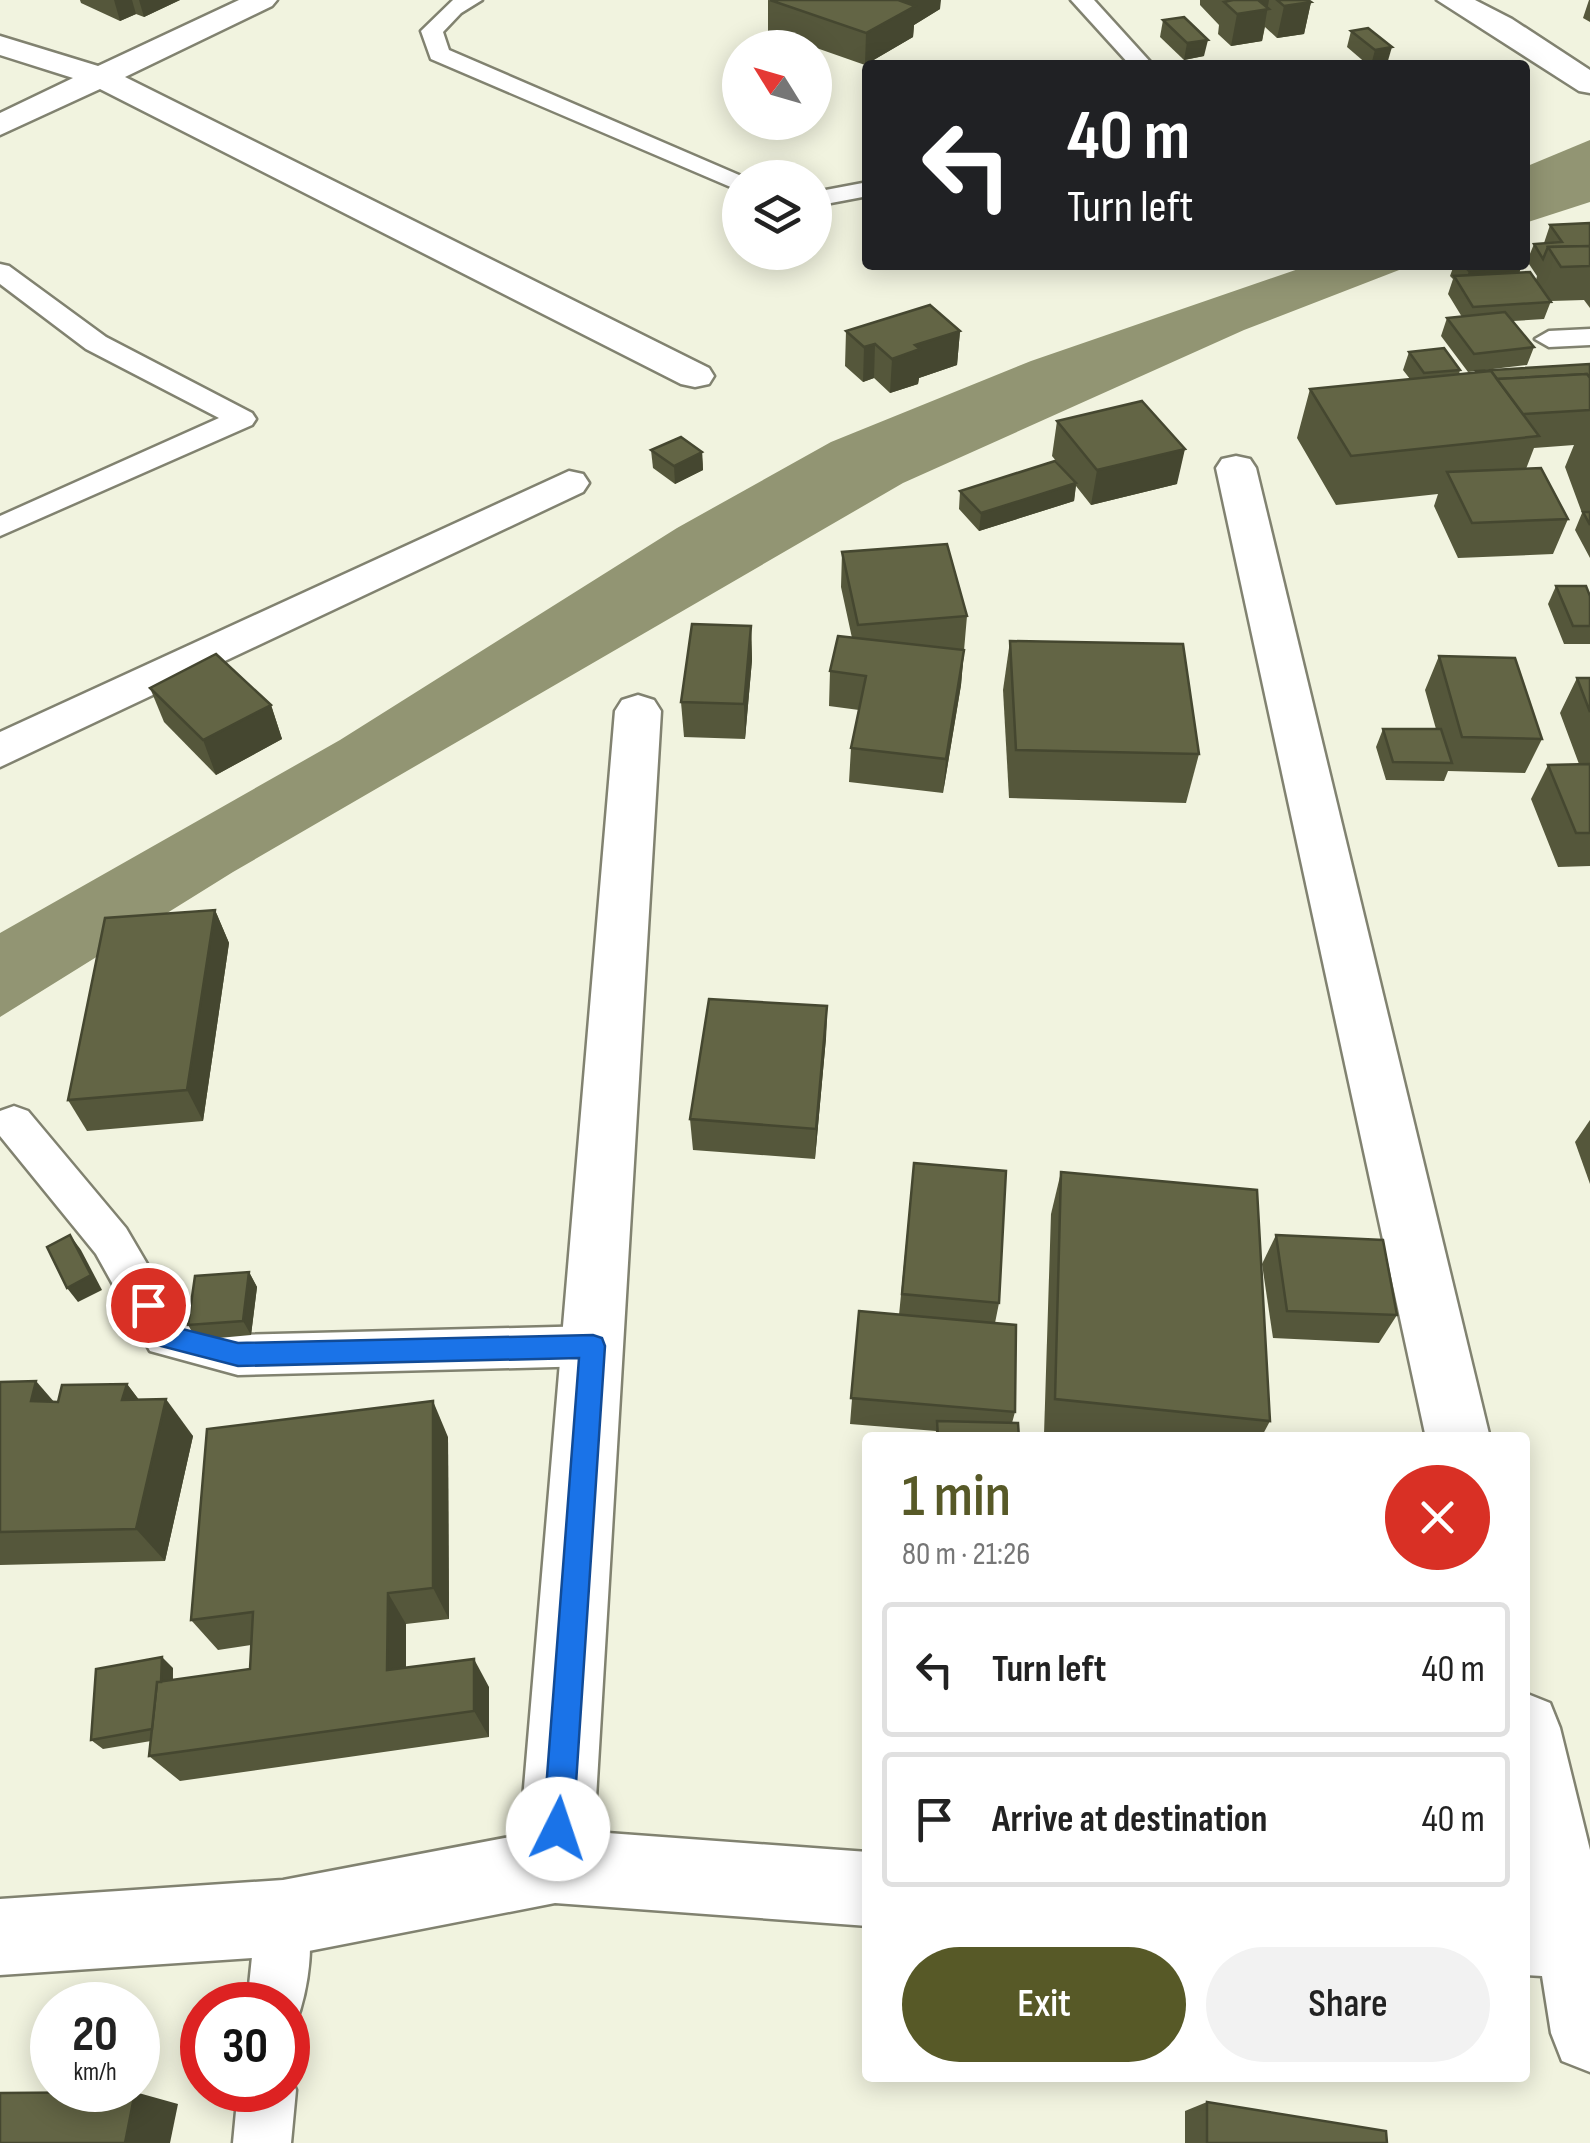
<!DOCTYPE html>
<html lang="en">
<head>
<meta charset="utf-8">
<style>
	:root { --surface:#fff; --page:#f2f2f2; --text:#222; --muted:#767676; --line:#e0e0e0; --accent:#575927 }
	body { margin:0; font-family:"Sofia Sans Condensed",sans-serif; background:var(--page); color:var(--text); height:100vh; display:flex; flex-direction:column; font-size:38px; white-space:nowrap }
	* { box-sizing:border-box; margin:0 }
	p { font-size:32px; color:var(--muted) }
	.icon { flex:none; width:55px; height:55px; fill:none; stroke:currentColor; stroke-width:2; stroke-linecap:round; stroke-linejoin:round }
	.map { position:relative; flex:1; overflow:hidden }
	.details { position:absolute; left:862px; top:1432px; width:668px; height:650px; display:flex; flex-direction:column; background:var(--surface); border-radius:10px; box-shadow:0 5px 25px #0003 }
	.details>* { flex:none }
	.hud { position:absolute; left:862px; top:60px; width:668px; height:210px; border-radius:10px; box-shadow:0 5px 25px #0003; background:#202124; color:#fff; overflow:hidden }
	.needle { width:65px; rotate:307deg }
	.controls { position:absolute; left:722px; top:30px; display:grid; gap:20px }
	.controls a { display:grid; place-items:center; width:110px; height:110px; border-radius:50%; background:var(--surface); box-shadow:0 5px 25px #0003; font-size:50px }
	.speed { position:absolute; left:30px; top:1982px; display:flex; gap:20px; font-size:50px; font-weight:700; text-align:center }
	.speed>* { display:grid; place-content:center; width:130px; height:130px; border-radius:50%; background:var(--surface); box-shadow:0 5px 25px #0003; line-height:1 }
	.speed small { font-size:25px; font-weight:400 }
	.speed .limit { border:15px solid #d22; background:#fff; color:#111 }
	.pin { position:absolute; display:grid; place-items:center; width:85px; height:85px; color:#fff; margin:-42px; border:5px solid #fff; border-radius:50%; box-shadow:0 2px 10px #0007 }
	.me { position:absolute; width:110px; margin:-55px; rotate:4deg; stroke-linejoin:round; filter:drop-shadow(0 0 8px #0008) }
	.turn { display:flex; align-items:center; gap:35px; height:210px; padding:0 40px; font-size:45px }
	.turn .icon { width:130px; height:130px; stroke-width:2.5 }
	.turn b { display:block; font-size:70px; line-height:85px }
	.round { display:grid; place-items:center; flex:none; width:105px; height:105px; border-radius:52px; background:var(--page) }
	.overview { display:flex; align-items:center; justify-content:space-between; height:170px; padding:0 40px }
	h1 { font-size:60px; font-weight:600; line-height:75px; color:var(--accent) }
	.button { display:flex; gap:20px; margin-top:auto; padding:20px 40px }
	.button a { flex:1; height:115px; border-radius:60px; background:var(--accent); color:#fff; font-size:40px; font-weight:600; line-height:115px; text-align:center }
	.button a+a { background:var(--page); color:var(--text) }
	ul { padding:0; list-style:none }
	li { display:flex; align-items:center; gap:30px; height:135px; margin:0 20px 15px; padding:0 20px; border:5px solid var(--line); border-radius:10px }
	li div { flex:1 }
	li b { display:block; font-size:38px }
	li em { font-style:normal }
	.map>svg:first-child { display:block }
</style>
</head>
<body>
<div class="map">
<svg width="1590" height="2143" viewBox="0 0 1590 2143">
	<rect width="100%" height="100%" fill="#f1f3df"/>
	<g fill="#929573">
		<path d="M 1590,140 L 1590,202 L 1525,223 L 1525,167 Z"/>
		<path d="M 1310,265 L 1412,265 L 1244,330 L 903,483 L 233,872 L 0,1017 L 0,933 L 340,740 L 677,528 L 831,442 L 1031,361 Z"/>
	</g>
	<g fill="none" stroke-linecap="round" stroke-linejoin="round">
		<defs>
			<g id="lane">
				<path d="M 453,0 L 482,0 L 461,13 L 443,32 L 449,50 L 746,178 L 740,178 L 740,191 L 431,59 L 421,31 Z"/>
				<path d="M 1071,0 L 1094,0 L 1153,65 L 1130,65 Z"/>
				<path d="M 868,182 L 868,196 L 815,206 L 815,192 Z"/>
				<path d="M 0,264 L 9,266 L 106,337 L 252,413 L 256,419 L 252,425 L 0,536 L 0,516 L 219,418 L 86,349 L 0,284 Z"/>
				<path d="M 1590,329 L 1590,345 L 1549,347 L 1535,339 L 1549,331 Z"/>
				<path d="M 14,1106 L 28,1111 L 126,1228 L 180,1320 L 238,1335 L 593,1326 L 609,1332 L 615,1346 L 609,1360 L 593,1366 L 238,1375 L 150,1351 L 96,1254 L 0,1136 L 0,1111 Z"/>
				<path d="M 283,1891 L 302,1899 C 317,1933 309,1990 295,2025 L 288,2028 L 288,2005 L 247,2005 L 256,1918 L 264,1899 Z"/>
				<path d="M 288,2070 L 296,2090 L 291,2143 L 233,2143 L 238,2090 L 288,2090 Z"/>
			</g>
			<g id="street">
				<path d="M 239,0 L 277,0 L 272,6 L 125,77 L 709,368 L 714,376 L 709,384 L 695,387 L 681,384 L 100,89 L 0,135 L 0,113 L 73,78 L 0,55 L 0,36 L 98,66 Z"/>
				<path d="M 1236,456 L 1250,459 L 1256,468 L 1490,1438 L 1426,1438 L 1216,468 L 1222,459 Z"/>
				<path d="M 569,471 L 583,474 L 589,483 L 583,492 L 0,767 L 0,732 Z"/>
				<path d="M 638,695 L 654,700 L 661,711 L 594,1832 L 868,1852 L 868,1926 L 555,1903 L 283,1956 L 0,1975 L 0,1899 L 283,1880 L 520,1835 L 615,711 L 622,700 Z"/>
				<path d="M 1525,1693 L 1550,1703 L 1560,1728 L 1590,1850 L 1590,2072 L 1562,2061 L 1551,2033 L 1542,1976 L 1525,1975 Z"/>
			</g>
			<path id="secondary" d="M 1437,0 L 1475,0 L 1512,19 L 1590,70 L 1590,93 L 1579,91 Z"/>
		</defs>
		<use href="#lane" stroke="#818270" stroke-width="5"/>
		<use href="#street" stroke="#818270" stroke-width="5"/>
		<use href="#secondary" stroke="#818270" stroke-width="5"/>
		<use href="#lane" fill="#fff" fill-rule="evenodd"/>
		<use href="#street" fill="#fff" fill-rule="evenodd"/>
		<use href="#secondary" fill="#fff" fill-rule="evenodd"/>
	</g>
	<g fill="#55573b">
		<path d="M 80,0 L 180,0 L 144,17 L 136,14 L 120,21 L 81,3 Z"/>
		<path d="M 768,0 L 940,9 L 914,25 L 913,37 L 865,65 L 768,31 Z"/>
		<path d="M 1200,0 L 1308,0 L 1311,2 L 1304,34 L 1277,38 L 1265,27 L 1262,41 L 1231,46 L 1218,34 L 1219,25 L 1200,5 Z"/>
		<path d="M 1589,0 L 1590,0 L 1590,22 L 1583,18 Z"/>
		<path d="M 1163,20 L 1204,56 L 1184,60 L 1160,37 Z"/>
		<path d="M 1368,28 L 1387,64 L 1368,65 L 1347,47 L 1351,31 Z"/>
		<path d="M 1590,223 L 1590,308 L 1584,300 L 1551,301 L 1544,319 L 1513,321 L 1534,347 L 1527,365 L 1468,372 L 1441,336 L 1447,318 L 1462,317 L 1448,294 L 1453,279 L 1450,276 L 1454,265 L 1522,265 L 1519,273 L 1536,280 L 1537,276 L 1527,261 L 1534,244 L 1544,243 L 1550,225 Z"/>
		<path d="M 846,331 L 960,331 L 957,365 L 919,378 L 918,384 L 890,393 L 874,378 L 863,382 L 845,366 Z"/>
		<path d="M 1409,352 L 1460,370 L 1459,374 L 1476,373 L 1476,371 L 1590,364 L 1590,558 L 1575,530 L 1582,513 L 1565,467 L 1574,445 L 1534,448 L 1526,469 L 1568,519 L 1553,554 L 1458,558 L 1434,506 L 1438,494 L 1336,505 L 1297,438 L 1310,389 L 1410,379 L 1403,370 Z"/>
		<path d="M 1057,421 L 1177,484 L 1091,505 L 1076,486 L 1074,501 L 979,531 L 959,509 L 960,491 L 1062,468 L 1052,456 Z"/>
		<path d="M 651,450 L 702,452 L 703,470 L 675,484 L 653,468 Z"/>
		<path d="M 842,552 L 967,616 L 961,685 L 943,793 L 849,782 L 851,748 L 859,710 L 829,706 L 830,671 L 852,638 L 841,587 Z"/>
		<path d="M 1556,586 L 1590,626 L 1590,644 L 1564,644 L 1548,604 Z"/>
		<path d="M 751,626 L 752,660 L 745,739 L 684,737 L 681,702 Z"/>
		<path d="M 1010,641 L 1199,754 L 1186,803 L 1009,798 L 1003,690 Z"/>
		<path d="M 1439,656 L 1542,739 L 1525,773 L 1448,771 L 1444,781 L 1386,780 L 1376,747 L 1383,729 L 1436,729 L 1425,690 Z"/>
		<path d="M 1577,678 L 1590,678 L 1590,866 L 1558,867 L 1531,799 L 1548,765 L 1579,764 L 1560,713 Z"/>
		<path d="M 150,688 L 271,705 L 282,739 L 216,775 L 164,722 Z"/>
		<path d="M 215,910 L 229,943 L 203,1121 L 87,1131 L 68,1100 Z"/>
		<path d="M 827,1006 L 826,1038 L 815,1159 L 693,1150 L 690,1119 Z"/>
		<path d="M 1590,1120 L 1590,1184 L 1575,1142 Z"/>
		<path d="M 914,1163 L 999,1303 L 995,1323 L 1015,1412 L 1012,1423 L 1019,1438 L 935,1438 L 936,1431 L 850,1424 L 859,1311 L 899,1315 Z"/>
		<path d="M 1061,1172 L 1270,1421 L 1261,1438 L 1064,1438 L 1044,1435 L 1051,1214 Z"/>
		<path d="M 1276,1235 L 1397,1315 L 1379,1343 L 1273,1338 L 1262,1264 Z"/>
		<path d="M 249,1272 L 257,1287 L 251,1335 L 197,1340 L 188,1325 Z"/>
		<path d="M 0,1382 L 54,1402 L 127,1384 L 139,1400 L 193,1436 L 165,1561 L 0,1565 Z"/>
		<path d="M 448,1437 L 449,1619 L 406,1624 L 406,1668 L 489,1687 L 489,1737 L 180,1781 L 149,1756 L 151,1741 L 103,1749 L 91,1740 L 173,1668 L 173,1680 L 250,1669 L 251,1645 L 218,1650 L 191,1620 Z"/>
		<path d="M 1207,2102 L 1387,2143 L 1185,2143 L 1185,2111 Z"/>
	</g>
	<g fill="#454730">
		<path d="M 114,0 L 132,0 L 136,14 L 120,21 Z"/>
		<path d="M 139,0 L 180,0 L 144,17 Z"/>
		<path d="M 903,0 L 941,0 L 940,9 L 914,25 L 913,37 L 865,65 L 866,33 Z"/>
		<path d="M 1233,0 L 1269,0 L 1262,41 L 1231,46 L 1237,14 Z"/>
		<path d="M 1311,2 L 1304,34 L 1277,38 L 1284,6 Z"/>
		<path d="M 1208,40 L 1204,56 L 1184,60 L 1187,43 Z"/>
		<path d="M 1392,47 L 1387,64 L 1371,65 L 1375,50 Z"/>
		<path d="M 1513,265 L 1522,265 L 1516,281 L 1463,289 L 1469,271 Z"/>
		<path d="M 960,331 L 957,365 L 919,378 L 918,384 L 890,393 L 892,359 L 915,345 Z"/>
		<path d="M 875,344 L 874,378 L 863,382 L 864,347 Z"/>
		<path d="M 1185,449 L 1177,484 L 1091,505 L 1097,470 Z"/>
		<path d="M 702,452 L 703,470 L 675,484 L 674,466 Z"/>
		<path d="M 1076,483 L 1074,501 L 979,531 L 981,513 Z"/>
		<path d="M 751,626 L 752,660 L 745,739 L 744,704 Z"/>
		<path d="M 964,650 L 961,685 L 943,793 L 946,759 Z"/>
		<path d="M 271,705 L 282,739 L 216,775 L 203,740 Z"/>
		<path d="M 215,910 L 229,943 L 203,1121 L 187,1090 Z"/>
		<path d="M 827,1006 L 826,1038 L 815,1159 L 816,1129 Z"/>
		<path d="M 70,1235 L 81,1250 L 102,1290 L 78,1302 L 67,1288 Z"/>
		<path d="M 249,1272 L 257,1287 L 251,1335 L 243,1321 Z"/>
		<path d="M 36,1381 L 68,1418 L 31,1401 Z"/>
		<path d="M 127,1384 L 155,1421 L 122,1400 Z"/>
		<path d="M 166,1399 L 193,1436 L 165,1561 L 136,1529 Z"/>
		<path d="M 433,1401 L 448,1437 L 449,1619 L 433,1588 Z"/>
		<path d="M 388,1593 L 406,1624 L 406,1698 L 387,1670 Z"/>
		<path d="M 162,1657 L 173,1668 L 170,1737 L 159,1728 Z"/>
		<path d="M 474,1659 L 489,1687 L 489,1737 L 474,1711 Z"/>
		<path d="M 135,2092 L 178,2104 L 170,2143 L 125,2143 Z"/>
	</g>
	<g fill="#636545" stroke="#454730" stroke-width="2.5">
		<path d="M 770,0 L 903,0 L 901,1 L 915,6 L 866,33 Z"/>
		<path d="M 1233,0 L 1258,0 L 1269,9 L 1237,14 L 1224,2 Z"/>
		<path d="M 1277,0 L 1308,0 L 1311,2 L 1284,6 Z"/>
		<path d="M 1184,17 L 1208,40 L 1187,43 L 1163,20 Z"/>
		<path d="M 1368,28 L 1392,47 L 1375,50 L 1351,31 Z"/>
		<path d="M 1590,223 L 1590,246 L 1548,247 L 1543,259 L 1534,244 L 1562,242 L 1550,225 Z"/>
		<path d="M 1590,246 L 1590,266 L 1561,267 L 1548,247 Z"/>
		<path d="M 1463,265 L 1513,265 L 1469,271 Z"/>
		<path d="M 1530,272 L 1551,302 L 1473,307 L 1454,276 Z"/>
		<path d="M 930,305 L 960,331 L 915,345 L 920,349 L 892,359 L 875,344 L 864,347 L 846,331 Z"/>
		<path d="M 1505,312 L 1534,347 L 1474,354 L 1447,318 Z"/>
		<path d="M 1444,348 L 1460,370 L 1424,373 L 1409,352 Z"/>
		<path d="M 1590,364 L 1590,378 L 1587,374 L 1497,379 L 1491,371 L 1477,372 L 1476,371 Z"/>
		<path d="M 1491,371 L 1539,436 L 1351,456 L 1310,389 Z"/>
		<path d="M 1587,374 L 1590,378 L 1590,410 L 1523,414 L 1497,379 Z"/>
		<path d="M 1142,401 L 1185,449 L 1097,470 L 1057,421 Z"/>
		<path d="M 681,437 L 702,452 L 674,466 L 651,450 Z"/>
		<path d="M 1055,461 L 1076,483 L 981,513 L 960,491 Z"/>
		<path d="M 1541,468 L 1568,519 L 1472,523 L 1447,472 Z"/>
		<path d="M 1583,512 L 1590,512 L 1590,525 Z"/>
		<path d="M 947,544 L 967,616 L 858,625 L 842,552 Z"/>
		<path d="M 1556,586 L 1586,586 L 1590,596 L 1590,626 L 1573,626 Z"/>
		<path d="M 692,624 L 751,626 L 744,704 L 681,702 Z"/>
		<path d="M 838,636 L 964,650 L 946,759 L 851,748 L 866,676 L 830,671 Z"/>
		<path d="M 1010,641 L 1183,644 L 1199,754 L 1016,750 Z"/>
		<path d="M 216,654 L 271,705 L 203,740 L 150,688 Z"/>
		<path d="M 1439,656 L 1515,658 L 1542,739 L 1462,737 Z"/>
		<path d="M 1577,678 L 1590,678 L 1590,712 Z"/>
		<path d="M 1383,729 L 1441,729 L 1452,763 L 1393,762 Z"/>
		<path d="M 1590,764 L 1590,833 L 1576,833 L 1548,765 Z"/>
		<path d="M 215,910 L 187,1090 L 68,1100 L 105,918 Z"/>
		<path d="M 709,999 L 827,1006 L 816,1129 L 690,1119 Z"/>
		<path d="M 914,1163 L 1006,1171 L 999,1303 L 902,1294 Z"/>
		<path d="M 1061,1172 L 1257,1190 L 1270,1421 L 1055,1399 Z"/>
		<path d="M 70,1235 L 91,1275 L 67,1288 L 47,1247 Z"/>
		<path d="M 1276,1235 L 1383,1240 L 1397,1315 L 1287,1311 Z"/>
		<path d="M 249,1272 L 243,1321 L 188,1325 L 195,1276 Z"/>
		<path d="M 859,1311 L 1016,1325 L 1015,1412 L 851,1398 Z"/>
		<path d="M 36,1381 L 31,1401 L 58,1402 L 62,1385 L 127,1384 L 122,1400 L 166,1399 L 136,1529 L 0,1532 L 0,1382 Z"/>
		<path d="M 433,1401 L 433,1588 L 388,1593 L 387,1670 L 474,1659 L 474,1711 L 149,1756 L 157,1682 L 250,1669 L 253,1612 L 191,1620 L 207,1429 Z"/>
		<path d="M 937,1421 L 1018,1423 L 1019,1438 L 938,1438 Z"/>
		<path d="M 162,1657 L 161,1682 L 157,1682 L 152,1729 L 91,1740 L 96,1669 Z"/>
		<path d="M 135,2092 L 125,2143 L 0,2143 L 0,2093 Z"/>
		<path d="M 1207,2102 L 1386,2131 L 1387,2143 L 1207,2143 Z"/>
	</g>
	<path fill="#1a73e8" stroke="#114b97" stroke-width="2.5" d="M 148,1294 L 156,1297 L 174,1327 L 238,1343 L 593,1335 L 602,1338 L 605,1346 L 573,1829 L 569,1840 L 558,1844 L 547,1840 L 543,1829 L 579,1358 L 238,1366 L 157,1345 L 135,1305 L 139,1297 Z"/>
</svg>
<div class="controls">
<a><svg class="needle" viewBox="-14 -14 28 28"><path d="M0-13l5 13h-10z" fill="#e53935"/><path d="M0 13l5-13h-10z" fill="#767676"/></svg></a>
<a><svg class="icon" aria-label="layers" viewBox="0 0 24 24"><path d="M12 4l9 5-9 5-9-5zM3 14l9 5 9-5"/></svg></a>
</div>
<div class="speed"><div>20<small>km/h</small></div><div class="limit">30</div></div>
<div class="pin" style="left:148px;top:1305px;background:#d93025"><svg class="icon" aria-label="arrive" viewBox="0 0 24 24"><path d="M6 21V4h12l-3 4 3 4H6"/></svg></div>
<svg class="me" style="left:558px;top:1829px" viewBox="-20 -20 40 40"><circle r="19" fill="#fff"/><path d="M0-13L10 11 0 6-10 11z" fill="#1a73e8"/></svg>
<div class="hud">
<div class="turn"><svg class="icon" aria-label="left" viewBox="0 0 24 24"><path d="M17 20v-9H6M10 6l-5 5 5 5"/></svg><div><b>40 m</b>Turn left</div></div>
</div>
<section class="details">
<div class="overview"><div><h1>1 min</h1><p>80 m · 21:26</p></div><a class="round" style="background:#d93025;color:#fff"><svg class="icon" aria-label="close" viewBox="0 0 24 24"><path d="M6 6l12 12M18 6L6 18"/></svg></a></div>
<ul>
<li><svg class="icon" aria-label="left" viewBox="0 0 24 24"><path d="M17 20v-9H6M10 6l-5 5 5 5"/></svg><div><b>Turn left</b></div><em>40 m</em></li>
<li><svg class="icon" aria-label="arrive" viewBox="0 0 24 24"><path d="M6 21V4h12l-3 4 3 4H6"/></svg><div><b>Arrive at destination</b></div><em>40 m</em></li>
</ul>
<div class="button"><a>Exit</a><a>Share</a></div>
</section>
</div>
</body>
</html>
